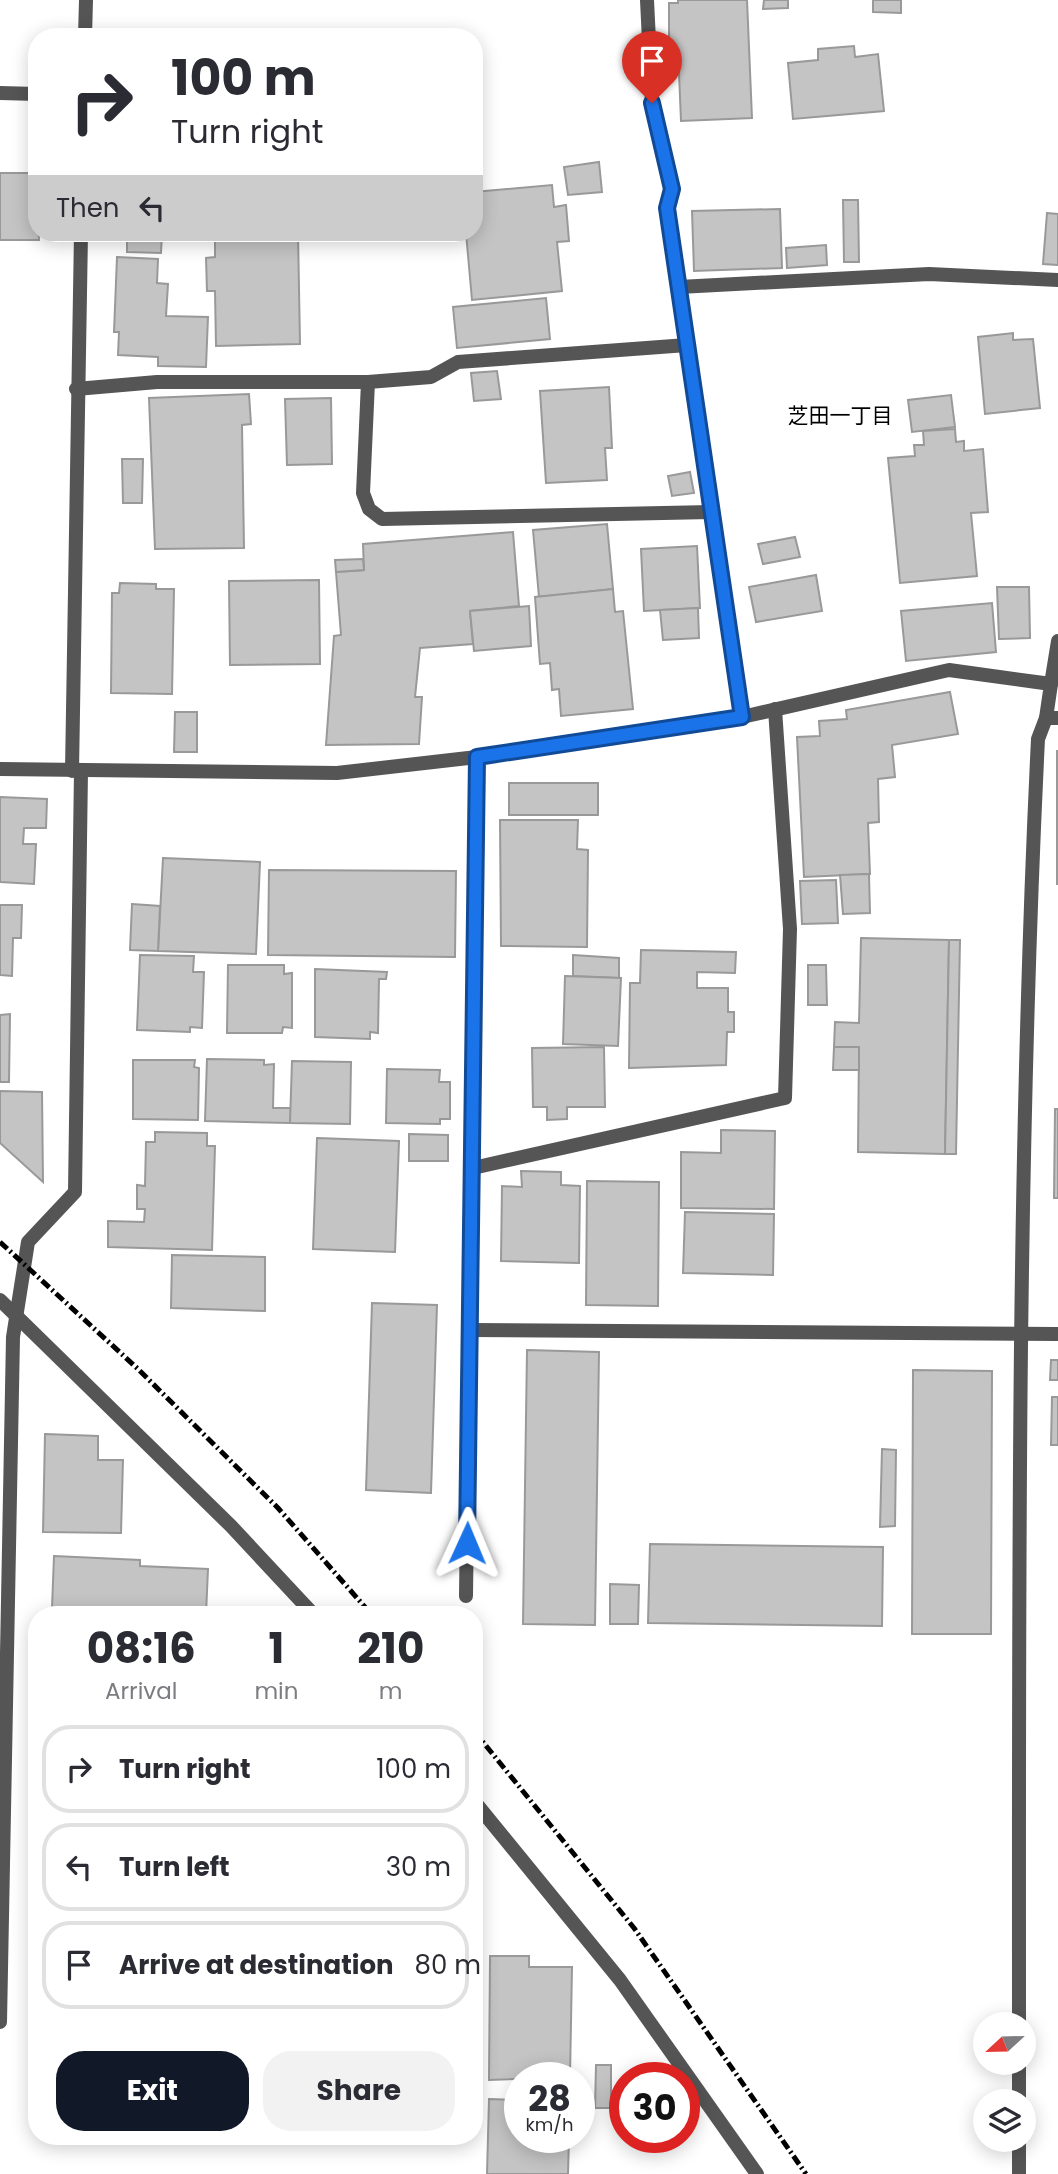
<!DOCTYPE html>
<html lang="en">
<head>
<meta charset="utf-8">
<style>
	:root { --surface:#fff; --page:#f2f2f3; --text:#2b2b33; --muted:#7c7c81; --line:#e1e1e2; --accent:#111827 }
	body { margin:0; font-family:Poppins,"Noto Sans JP",sans-serif; background:var(--page); color:var(--text); height:100vh; display:flex; flex-direction:column; font-size:26px; white-space:nowrap }
	* { box-sizing:border-box; margin:0 }
	p { font-size:23px; color:var(--muted) }
	.icon { flex:none; width:38px; height:38px; fill:none; stroke:currentColor; stroke-width:2; stroke-linecap:round; stroke-linejoin:round }
	.map { position:relative; flex:1; overflow:hidden }
	.panel { position:absolute; left:28px; top:1606px; width:455px; height:539px; display:flex; flex-direction:column; background:var(--surface); border-radius:28px; box-shadow:0 4px 18px #0003 }
	.panel>* { flex:none }
	.top-card { position:absolute; left:28px; top:28px; width:455px; height:214px; border-radius:28px; box-shadow:0 4px 18px #0003; background:#fff; color:var(--text); overflow:hidden }
	.needle { width:46px; rotate:248deg }
	.buttons { position:absolute; left:973px; top:2012px; display:grid; gap:14px }
	.buttons a { display:grid; place-items:center; width:63px; height:63px; border-radius:50%; background:var(--surface); box-shadow:0 4px 18px #0003; font-size:35px }
	.speed { position:absolute; left:504px; top:2062px; display:flex; gap:14px; font-size:35px; font-weight:700; text-align:center }
	.speed>* { display:grid; place-content:center; width:91px; height:91px; border-radius:50%; background:var(--surface); box-shadow:0 4px 18px #0003; line-height:1 }
	.speed small { font-size:18px; font-weight:400 }
	.speed .limit { border:10px solid #d22; background:#fff; color:#111 }
	.pin { position:absolute; display:grid; place-items:center; width:60px; height:60px; color:#fff; margin:-72px -30px; border-radius:50% 50% 50% 0; rotate:-45deg; box-shadow:0 0 7px #0007 }
	.pin .icon { rotate:45deg }
	.me { position:absolute; width:77px; margin:-38px; rotate:1deg; stroke-linejoin:round; filter:drop-shadow(0 0 5px #0008) }
	.turn { display:flex; align-items:center; gap:24px; height:147px; padding:0 28px; font-size:32px }
	.turn .icon { width:91px; height:91px; stroke-width:2.5 }
	.turn b { display:block; font-size:49px; line-height:60px }
	.then { display:flex; align-items:center; height:66px; padding:0 28px; background:#0003; gap:14px; font-size:26px }
	.eta { display:flex; justify-content:space-evenly; align-items:center; height:119px; text-align:center }
	.eta b { font-size:42px; font-weight:700; line-height:49px }
	.cta { display:flex; gap:14px; margin-top:auto; padding:14px 28px }
	.cta a { flex:1; height:80px; border-radius:28px; background:var(--accent); color:#fff; font-size:28px; font-weight:700; line-height:80px; text-align:center }
	.cta a+a { background:var(--page); color:var(--text) }
	ul { padding:0; list-style:none }
	li { display:flex; align-items:center; gap:21px; height:88px; margin:0 14px 10px; padding:0 14px; border:4px solid var(--line); border-radius:28px }
	li div { flex:1 }
	li b { display:block; font-size:26px }
	li em { font-style:normal }
	.map>svg:first-child { display:block }
</style>
</head>
<body>
<div class="map">
<svg width="1058" height="2174" viewBox="0 0 1058 2174">
	<rect width="100%" height="100%" fill="#fff"/>
	<g fill="#c4c4c4" stroke="#999" stroke-width="2">
		<path d="M 678,0 L 747,0 L 752,118 L 681,121 L 678,49 L 669,49 L 669,3 L 678,3 Z"/>
		<path d="M 764,0 L 788,0 L 788,8 L 763,9 Z"/>
		<path d="M 873,0 L 901,0 L 901,13 L 873,12 Z"/>
		<path d="M 854,46 L 855,57 L 878,54 L 884,111 L 793,119 L 788,63 L 818,60 L 818,49 Z"/>
		<path d="M 599,162 L 602,192 L 568,195 L 564,167 Z"/>
		<path d="M 0,173 L 37,173 L 39,240 L 0,240 Z"/>
		<path d="M 552,185 L 554,207 L 566,205 L 569,241 L 557,242 L 562,291 L 472,300 L 466,233 L 474,233 L 474,192 Z"/>
		<path d="M 843,200 L 858,200 L 859,262 L 844,262 Z"/>
		<path d="M 780,209 L 782,268 L 694,271 L 692,211 Z"/>
		<path d="M 1047,213 L 1058,214 L 1058,265 L 1043,264 Z"/>
		<path d="M 127,233 L 162,233 L 161,253 L 127,252 Z"/>
		<path d="M 215,233 L 298,233 L 300,344 L 216,346 L 215,291 L 207,291 L 206,258 L 215,257 Z"/>
		<path d="M 826,245 L 827,265 L 787,268 L 786,248 Z"/>
		<path d="M 117,257 L 158,259 L 157,283 L 168,284 L 166,316 L 208,317 L 206,367 L 158,366 L 158,357 L 118,355 L 119,332 L 114,332 Z"/>
		<path d="M 546,298 L 550,339 L 457,348 L 453,307 Z"/>
		<path d="M 1013,333 L 1013,340 L 1033,339 L 1040,408 L 985,414 L 978,337 Z"/>
		<path d="M 497,371 L 501,399 L 474,401 L 471,373 Z"/>
		<path d="M 609,387 L 612,448 L 605,448 L 607,480 L 546,483 L 540,391 Z"/>
		<path d="M 249,394 L 251,424 L 242,425 L 244,548 L 155,549 L 149,398 Z"/>
		<path d="M 951,395 L 955,427 L 912,432 L 908,400 Z"/>
		<path d="M 331,398 L 332,464 L 287,465 L 285,399 Z"/>
		<path d="M 955,429 L 956,442 L 964,441 L 964,451 L 983,449 L 988,512 L 971,513 L 977,576 L 900,583 L 888,458 L 915,456 L 914,445 L 924,445 L 923,431 Z"/>
		<path d="M 122,459 L 143,459 L 142,503 L 123,503 Z"/>
		<path d="M 690,472 L 694,493 L 672,496 L 668,476 Z"/>
		<path d="M 607,524 L 613,589 L 539,597 L 533,530 Z"/>
		<path d="M 513,532 L 519,606 L 470,611 L 473,644 L 420,648 L 415,697 L 422,697 L 419,744 L 326,745 L 334,636 L 341,635 L 336,572 L 364,570 L 363,544 Z"/>
		<path d="M 795,537 L 800,557 L 763,564 L 758,544 Z"/>
		<path d="M 697,546 L 700,608 L 644,611 L 641,549 Z"/>
		<path d="M 363,559 L 364,570 L 336,572 L 335,560 Z"/>
		<path d="M 816,575 L 822,611 L 756,622 L 749,587 Z"/>
		<path d="M 319,580 L 320,664 L 230,665 L 229,581 Z"/>
		<path d="M 120,583 L 156,584 L 156,589 L 174,589 L 172,694 L 111,693 L 112,593 L 119,593 Z"/>
		<path d="M 997,587 L 1029,587 L 1030,638 L 999,639 Z"/>
		<path d="M 613,589 L 615,612 L 623,611 L 633,709 L 561,716 L 559,689 L 552,690 L 550,663 L 540,664 L 535,597 Z"/>
		<path d="M 992,603 L 996,652 L 906,661 L 901,611 Z"/>
		<path d="M 529,606 L 531,646 L 474,651 L 470,611 Z"/>
		<path d="M 698,608 L 699,638 L 663,640 L 660,610 Z"/>
		<path d="M 950,692 L 958,734 L 892,745 L 895,777 L 878,779 L 879,822 L 868,823 L 870,874 L 804,877 L 797,737 L 820,736 L 819,721 L 847,719 L 846,710 Z"/>
		<path d="M 175,712 L 197,712 L 197,752 L 174,752 Z"/>
		<rect x="1057" y="751" width="1" height="133"/>
		<rect x="509" y="783" width="89" height="32"/>
		<path d="M 0,797 L 47,799 L 46,828 L 24,828 L 23,844 L 36,844 L 34,884 L 0,882 Z"/>
		<path d="M 500,820 L 578,820 L 577,849 L 588,850 L 587,947 L 501,946 Z"/>
		<path d="M 163,858 L 260,862 L 256,954 L 158,951 Z"/>
		<path d="M 269,870 L 456,871 L 455,957 L 268,955 Z"/>
		<path d="M 869,874 L 870,913 L 843,914 L 840,875 Z"/>
		<path d="M 836,880 L 838,923 L 802,924 L 800,881 Z"/>
		<path d="M 132,904 L 160,906 L 158,951 L 130,950 Z"/>
		<path d="M 0,905 L 22,905 L 21,938 L 13,938 L 12,976 L 0,975 Z"/>
		<path d="M 861,938 L 949,940 L 945,1154 L 858,1152 L 859,1047 L 834,1047 L 835,1022 L 859,1023 Z"/>
		<path d="M 949,940 L 960,940 L 956,1154 L 945,1154 Z"/>
		<path d="M 641,950 L 736,952 L 735,973 L 697,972 L 697,988 L 728,988 L 728,1012 L 734,1012 L 734,1032 L 727,1032 L 726,1065 L 629,1068 L 630,983 L 640,983 Z"/>
		<path d="M 140,955 L 194,956 L 193,972 L 204,972 L 202,1028 L 190,1027 L 190,1032 L 137,1030 Z"/>
		<path d="M 573,955 L 619,958 L 619,978 L 573,976 Z"/>
		<path d="M 228,965 L 284,965 L 284,974 L 292,973 L 292,1028 L 283,1027 L 282,1033 L 227,1033 Z"/>
		<path d="M 808,965 L 826,965 L 827,1005 L 808,1005 Z"/>
		<path d="M 315,969 L 387,972 L 386,979 L 379,979 L 378,1033 L 370,1032 L 370,1039 L 315,1037 Z"/>
		<path d="M 565,976 L 621,978 L 618,1046 L 563,1044 Z"/>
		<path d="M 10,1014 L 9,1082 L 0,1082 L 0,1015 Z"/>
		<path d="M 604,1047 L 605,1107 L 567,1107 L 567,1119 L 547,1120 L 547,1107 L 533,1107 L 532,1048 Z"/>
		<path d="M 834,1047 L 859,1047 L 859,1070 L 833,1070 Z"/>
		<path d="M 207,1059 L 264,1060 L 264,1065 L 274,1064 L 273,1108 L 291,1108 L 290,1123 L 205,1121 Z"/>
		<path d="M 133,1060 L 195,1060 L 194,1067 L 199,1068 L 198,1120 L 133,1119 Z"/>
		<path d="M 292,1061 L 351,1062 L 350,1124 L 290,1123 Z"/>
		<path d="M 387,1069 L 440,1070 L 439,1082 L 450,1082 L 450,1119 L 440,1119 L 440,1124 L 386,1123 Z"/>
		<path d="M 0,1091 L 42,1092 L 43,1182 L 0,1143 Z"/>
		<path d="M 1055,1109 L 1058,1109 L 1058,1198 L 1054,1198 Z"/>
		<path d="M 721,1130 L 775,1131 L 774,1209 L 681,1208 L 681,1152 L 721,1153 Z"/>
		<path d="M 155,1132 L 207,1133 L 207,1146 L 215,1146 L 212,1250 L 108,1247 L 108,1221 L 144,1222 L 145,1209 L 137,1209 L 137,1185 L 145,1186 L 146,1142 L 155,1142 Z"/>
		<path d="M 409,1134 L 448,1135 L 448,1161 L 409,1161 Z"/>
		<path d="M 317,1138 L 399,1141 L 395,1252 L 313,1249 Z"/>
		<path d="M 521,1171 L 561,1172 L 561,1185 L 580,1186 L 579,1263 L 501,1261 L 502,1186 L 522,1187 Z"/>
		<path d="M 587,1181 L 659,1182 L 658,1306 L 586,1305 Z"/>
		<path d="M 685,1212 L 774,1214 L 773,1275 L 683,1273 Z"/>
		<path d="M 172,1255 L 265,1257 L 265,1311 L 171,1308 Z"/>
		<path d="M 372,1303 L 437,1305 L 431,1493 L 366,1490 Z"/>
		<path d="M 527,1350 L 599,1352 L 595,1625 L 523,1624 Z"/>
		<path d="M 1051,1360 L 1058,1360 L 1058,1380 L 1050,1380 Z"/>
		<path d="M 913,1370 L 992,1371 L 991,1634 L 912,1634 Z"/>
		<path d="M 1052,1397 L 1058,1397 L 1058,1445 L 1051,1445 Z"/>
		<path d="M 45,1434 L 98,1436 L 98,1460 L 123,1460 L 121,1533 L 43,1532 Z"/>
		<path d="M 882,1449 L 896,1450 L 895,1526 L 880,1527 Z"/>
		<path d="M 650,1544 L 883,1547 L 882,1626 L 648,1623 Z"/>
		<path d="M 54,1556 L 140,1560 L 140,1566 L 208,1569 L 206,1614 L 52,1608 Z"/>
		<path d="M 610,1584 L 639,1585 L 638,1624 L 610,1624 Z"/>
		<path d="M 490,1956 L 529,1956 L 529,1967 L 572,1967 L 570,2077 L 489,2080 Z"/>
		<path d="M 596,2065 L 611,2065 L 611,2108 L 595,2108 Z"/>
		<path d="M 489,2099 L 520,2100 L 520,2137 L 569,2137 L 568,2174 L 487,2174 Z"/>
	</g>
	<g fill="none" stroke-linecap="round" stroke-linejoin="round">
		<g stroke="#555" stroke-width="14">
			<path d="M 368,382 L 363,493 L 369,509 L 382,519 L 711,512"/>
			<path d="M 76,389 L 157,382 L 368,382 L 431,377 L 458,362 L 687,345"/>
			<path d="M 473,1168 L 785,1098 L 790,929 L 775,709"/>
		</g>
		<g stroke="#555" stroke-width="14">
			<path d="M 647,0 L 652,103 L 672,189 L 667,208 L 742,717"/>
			<path d="M 85,37 L 86,0"/>
			<path d="M 0,93 L 37,94"/>
			<path d="M 679,287 L 929,274 L 1058,280"/>
			<path d="M 1051,684 L 1058,641"/>
			<path d="M 0,769 L 337,773 L 477,757 L 742,717 L 949,670 L 1051,684 L 1046,718 L 1058,718"/>
			<path d="M 72,771 L 81,233"/>
			<path d="M 0,1300 L 231,1526 L 314,1615"/>
			<path d="M 472,1330 L 1058,1334"/>
			<path d="M 466,1596 L 477,757"/>
			<path d="M 474,1801 L 620,1980 L 757,2174"/>
			<path d="M 0,2022 L 13,1337 L 28,1242 L 75,1192 L 81,771"/>
			<path d="M 1019,2025 C 1019,1596 1017,1167 1038,739 L 1046,718"/>
			<path d="M 1019,2102 L 1019,2063"/>
			<path d="M 1019,2174 L 1019,2140"/>
		</g>
		<g stroke="#000" stroke-width="5" stroke-dasharray="10 3.5 2 3.5" stroke-linecap="butt">
			<path d="M 0,1242 L 138,1369 L 278,1508 L 372,1615"/>
			<path d="M 474,1731 L 634,1928 L 806,2174"/>
		</g>
	</g>
	<g fill="none" stroke-linecap="round" stroke-linejoin="round">
		<defs>
			<path id="route" d="M 467,1543 L 477,757 L 742,717 L 667,208 L 672,189 L 652,103"/>
		</defs>
		<use href="#route" stroke="#114b97" stroke-width="18"/>
		<use href="#route" stroke="#1a73e8" stroke-width="12"/>
	</g>
	<g text-anchor="middle" dominant-baseline="central" stroke-width="6" stroke-linejoin="round" paint-order="stroke">
		<g font-size="21" fill="#000" stroke="#fff">
			<text x="840" y="415">芝田一丁目</text>
		</g>
	</g>
</svg>
<div class="buttons">
<a><svg class="needle" viewBox="-14 -14 28 28"><path d="M0-13l5 13h-10z" fill="#e53935"/><path d="M0 13l5-13h-10z" fill="#7c7c81"/></svg></a>
<a><svg class="icon" aria-label="layers" viewBox="0 0 24 24"><path d="M12 4l9 5-9 5-9-5zM3 14l9 5 9-5"/></svg></a>
</div>
<div class="speed"><div>28<small>km/h</small></div><div class="limit">30</div></div>
<div class="pin" style="left:652px;top:103px;background:#d93025"><svg class="icon" aria-label="arrive" viewBox="0 0 24 24"><path d="M6 21V4h12l-3 4 3 4H6"/></svg></div>
<svg class="me" style="left:467px;top:1543px" viewBox="-20 -20 40 40"><path d="M0-17L14 15 0 8-14 15z" fill="#1a73e8" stroke="#fff" stroke-width="4"/></svg>
<div class="top-card">
<div class="turn"><svg class="icon" aria-label="right" viewBox="0 0 24 24"><path d="M7 20v-9h11M14 6l5 5-5 5"/></svg><div><b>100 m</b>Turn right</div></div>
<div class="then">Then<svg class="icon" aria-label="left" viewBox="0 0 24 24"><path d="M17 20v-9H6M10 6l-5 5 5 5"/></svg></div>
</div>
<section class="panel">
<div class="eta">
<div><b>08:16</b><p>Arrival</p></div>
<div><b>1</b><p>min</p></div>
<div><b>210</b><p>m</p></div>
</div>
<ul>
<li><svg class="icon" aria-label="right" viewBox="0 0 24 24"><path d="M7 20v-9h11M14 6l5 5-5 5"/></svg><div><b>Turn right</b></div><em>100 m</em></li>
<li><svg class="icon" aria-label="left" viewBox="0 0 24 24"><path d="M17 20v-9H6M10 6l-5 5 5 5"/></svg><div><b>Turn left</b></div><em>30 m</em></li>
<li><svg class="icon" aria-label="arrive" viewBox="0 0 24 24"><path d="M6 21V4h12l-3 4 3 4H6"/></svg><div><b>Arrive at destination</b></div><em>80 m</em></li>
</ul>
<div class="cta"><a>Exit</a><a>Share</a></div>
</section>
</div>
</body>
</html>
